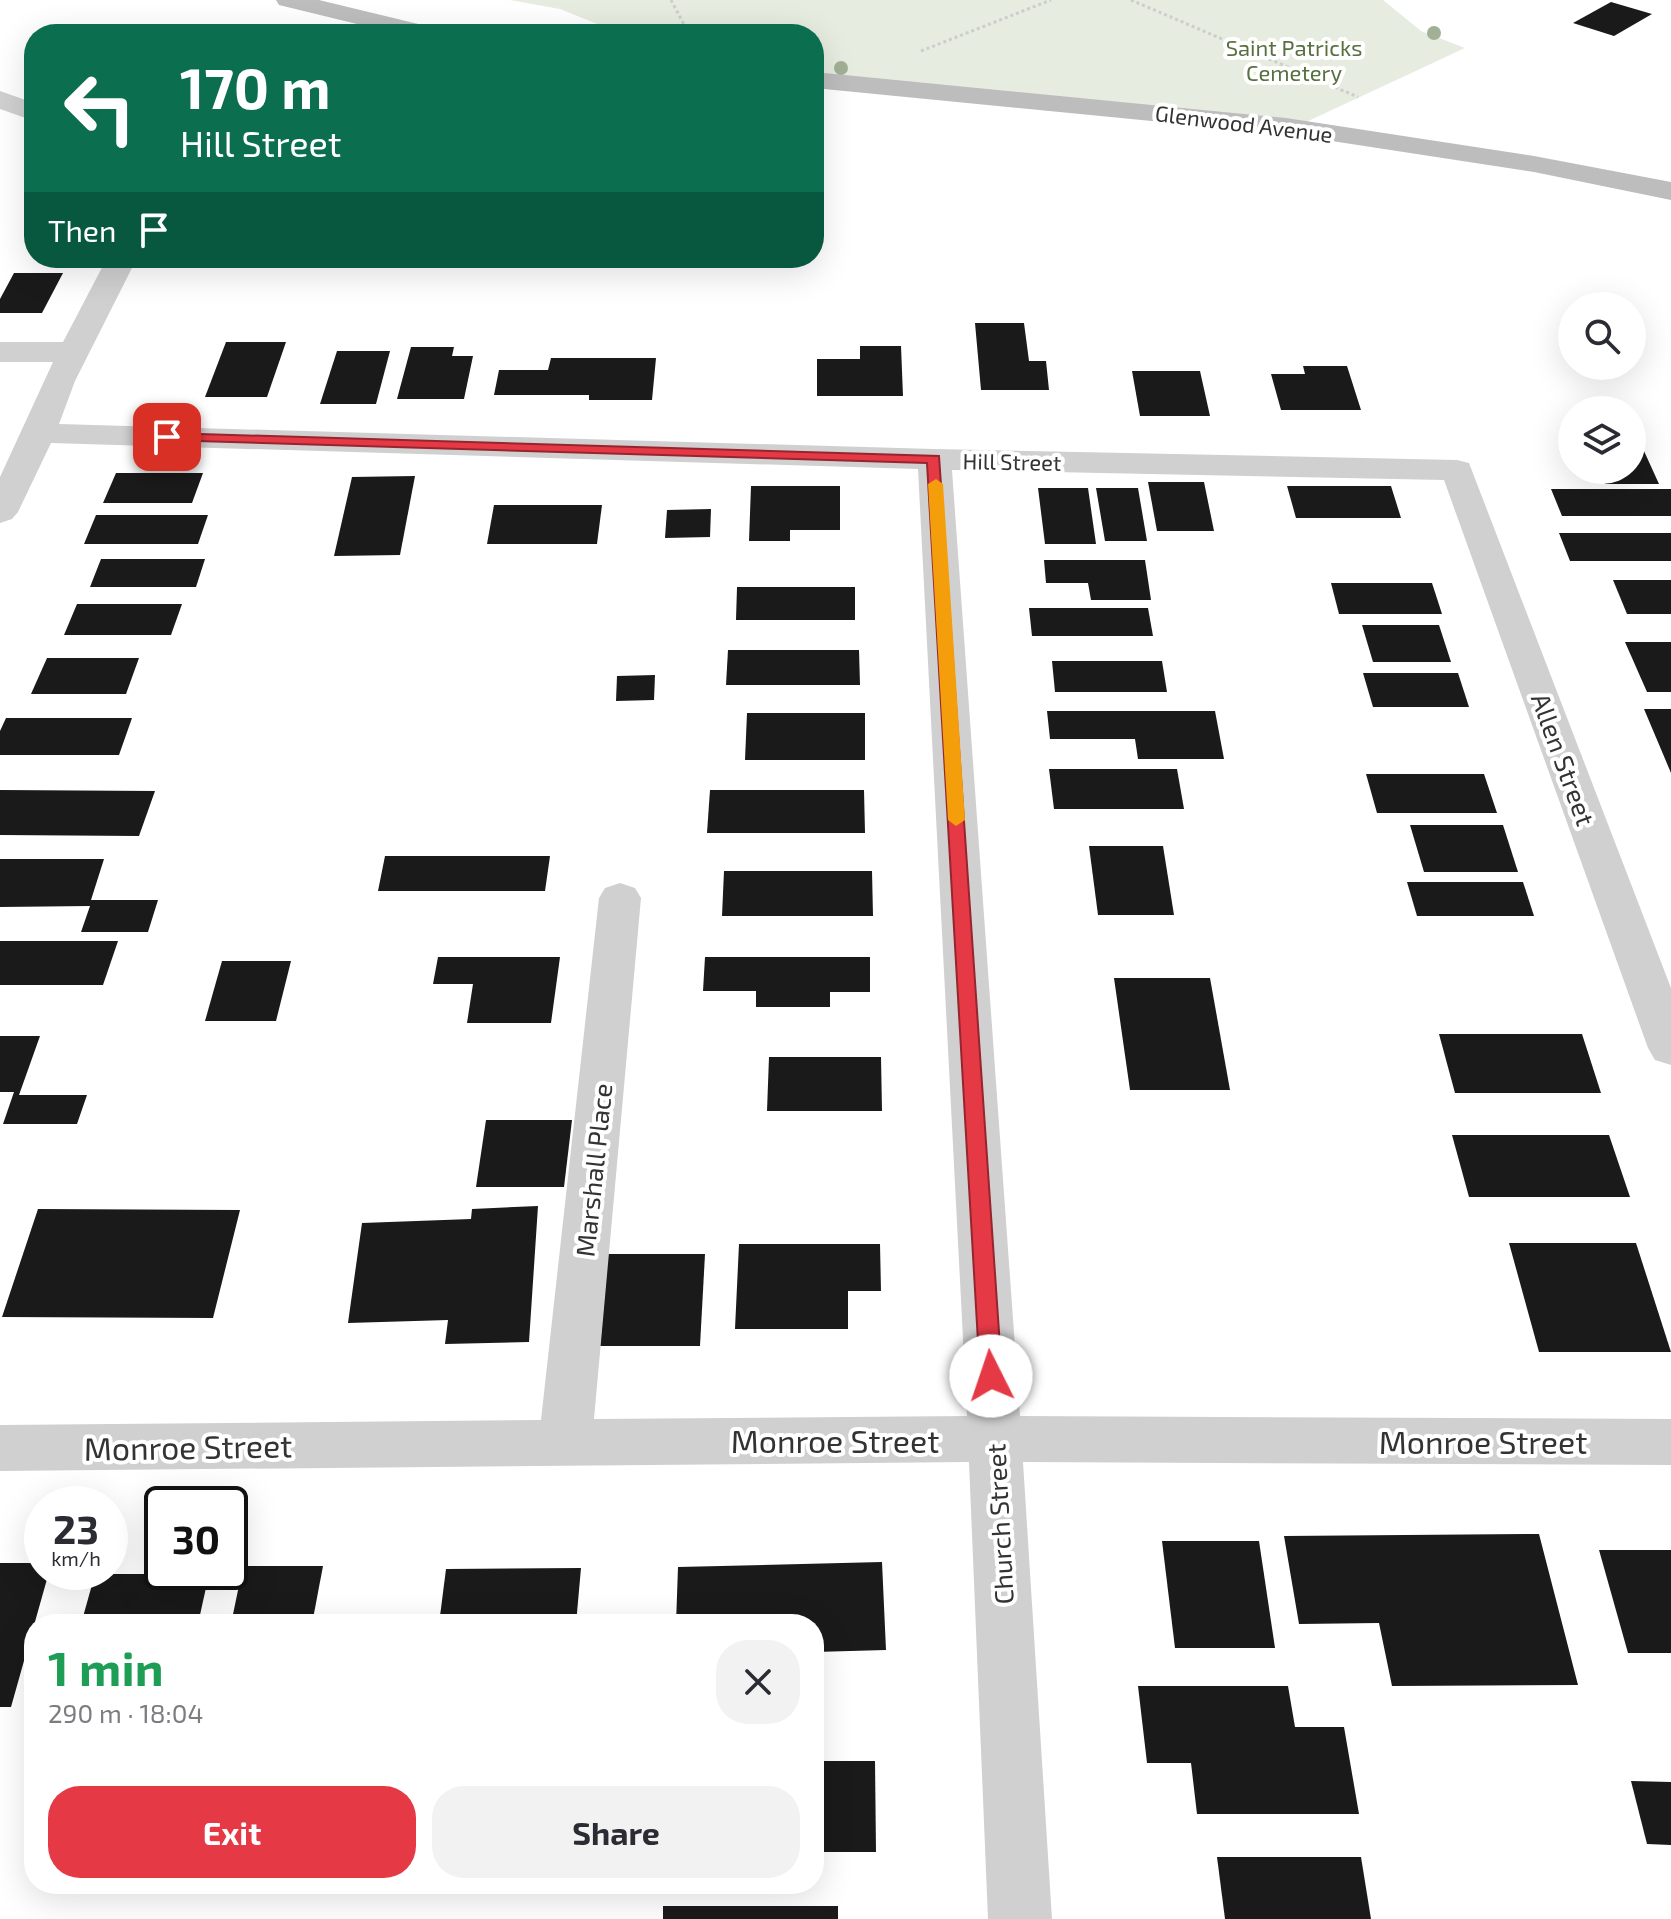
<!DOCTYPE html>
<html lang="en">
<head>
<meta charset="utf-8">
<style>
	:root { --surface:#fff; --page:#f2f2f3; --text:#2b2b33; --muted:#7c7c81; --accent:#e63946 }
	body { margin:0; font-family:"Exo 2",sans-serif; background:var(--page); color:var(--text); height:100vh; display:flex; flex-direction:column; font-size:30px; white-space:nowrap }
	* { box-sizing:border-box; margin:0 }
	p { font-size:26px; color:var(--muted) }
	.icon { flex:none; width:44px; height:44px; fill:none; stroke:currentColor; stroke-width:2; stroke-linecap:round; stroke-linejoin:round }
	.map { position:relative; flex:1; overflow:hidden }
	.panel { position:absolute; left:24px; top:1614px; width:800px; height:280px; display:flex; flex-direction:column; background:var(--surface); border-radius:32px; box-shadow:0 8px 32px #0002 }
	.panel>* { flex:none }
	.hud { position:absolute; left:24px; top:24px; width:800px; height:244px; border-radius:32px; box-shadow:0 8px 32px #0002; background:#0b6e4f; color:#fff; overflow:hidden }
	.fabs { position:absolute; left:1558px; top:292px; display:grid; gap:16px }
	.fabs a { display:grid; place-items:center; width:88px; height:88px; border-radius:50%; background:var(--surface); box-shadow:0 8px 32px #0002; font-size:40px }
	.speed { position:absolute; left:24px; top:1486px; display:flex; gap:16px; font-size:40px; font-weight:700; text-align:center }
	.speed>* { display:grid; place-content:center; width:104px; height:104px; border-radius:50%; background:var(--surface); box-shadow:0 8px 32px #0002; line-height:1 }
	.speed small { font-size:20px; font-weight:400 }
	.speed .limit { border:4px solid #111; border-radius:12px; background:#fff; color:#111 }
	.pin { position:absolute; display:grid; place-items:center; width:68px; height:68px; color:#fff; margin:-34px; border-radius:16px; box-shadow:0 4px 12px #0006 }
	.me { position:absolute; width:88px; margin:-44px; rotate:356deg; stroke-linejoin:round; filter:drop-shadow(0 0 6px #0008) }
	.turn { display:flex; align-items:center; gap:28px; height:168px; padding:0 24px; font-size:36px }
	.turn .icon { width:104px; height:104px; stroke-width:2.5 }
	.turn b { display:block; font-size:56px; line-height:68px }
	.then { display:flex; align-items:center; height:76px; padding:0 24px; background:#0003; gap:16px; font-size:30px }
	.round { display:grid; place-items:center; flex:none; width:84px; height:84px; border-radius:32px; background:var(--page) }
	.summary { display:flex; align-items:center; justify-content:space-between; height:136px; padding:0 24px }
	h1 { font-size:48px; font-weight:700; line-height:60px; color:#1e9e55 }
	.action { display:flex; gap:16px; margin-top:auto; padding:16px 24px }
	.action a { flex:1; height:92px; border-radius:32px; background:var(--accent); color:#fff; font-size:32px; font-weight:700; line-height:92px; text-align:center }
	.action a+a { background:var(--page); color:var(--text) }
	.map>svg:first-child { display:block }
</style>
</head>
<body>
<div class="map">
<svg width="1671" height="1919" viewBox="0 0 1671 1919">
	<rect width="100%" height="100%" fill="#fff"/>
	<path fill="#e6ecdf" d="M 510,0 L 1383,0 L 1421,31 L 1465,48 L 1306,122 L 814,73 L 814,34 L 622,34 L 560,9 Z"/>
	<g fill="#1a1a1a">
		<path d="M 1611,2 L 1652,14 L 1614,36 L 1573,23 Z"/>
		<path d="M 14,273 L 63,273 L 42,313 L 0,313 L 0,299 Z"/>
		<path d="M 975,323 L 1024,323 L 1029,361 L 1046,361 L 1049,390 L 981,390 Z"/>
		<path d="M 226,342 L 286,342 L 267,397 L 205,397 Z"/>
		<path d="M 860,346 L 901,346 L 903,396 L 817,396 L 817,359 L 860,359 Z"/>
		<path d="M 411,347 L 454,347 L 452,356 L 473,356 L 464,399 L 397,399 Z"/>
		<path d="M 337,351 L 390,351 L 376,404 L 320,404 Z"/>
		<path d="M 551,358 L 656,358 L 652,400 L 589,400 L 589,395 L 494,395 L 499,370 L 548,370 Z"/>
		<path d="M 1303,366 L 1347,366 L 1361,410 L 1281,410 L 1271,374 L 1305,374 Z"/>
		<path d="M 1132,371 L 1200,371 L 1210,416 L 1140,416 Z"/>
		<path d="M 1632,451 L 1644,451 L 1659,484 L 1605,484 L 1599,470 L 1632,470 Z"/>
		<path d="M 116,473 L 203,473 L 192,503 L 103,503 Z"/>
		<path d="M 415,476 L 400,555 L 334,556 L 352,477 Z"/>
		<path d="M 1148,482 L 1204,482 L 1214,531 L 1157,531 Z"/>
		<path d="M 751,486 L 840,486 L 840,530 L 790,530 L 790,541 L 749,541 Z"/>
		<path d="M 1287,486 L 1391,486 L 1401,518 L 1296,518 Z"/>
		<path d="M 1038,488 L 1088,488 L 1096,544 L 1045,544 Z"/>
		<path d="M 1096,488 L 1138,488 L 1147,541 L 1105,541 Z"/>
		<path d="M 1551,489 L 1671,489 L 1671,516 L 1562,516 Z"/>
		<path d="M 494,505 L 602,505 L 597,544 L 487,544 Z"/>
		<path d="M 711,509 L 710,537 L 665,538 L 667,510 Z"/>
		<path d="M 96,515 L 208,515 L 198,544 L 84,544 Z"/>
		<path d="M 1559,533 L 1671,533 L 1671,561 L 1570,561 Z"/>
		<path d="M 101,559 L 205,559 L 196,587 L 90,587 Z"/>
		<path d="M 1044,560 L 1145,560 L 1151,600 L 1091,600 L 1088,583 L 1046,583 Z"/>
		<path d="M 1613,580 L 1671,580 L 1671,614 L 1627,614 Z"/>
		<path d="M 1331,583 L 1432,583 L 1442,614 L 1339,614 Z"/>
		<path d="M 737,587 L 855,587 L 855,620 L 736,620 Z"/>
		<path d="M 77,604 L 182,604 L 171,635 L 64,635 Z"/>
		<path d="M 1029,608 L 1148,608 L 1153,636 L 1032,636 Z"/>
		<path d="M 1362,625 L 1439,625 L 1451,662 L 1373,662 Z"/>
		<path d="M 1625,642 L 1671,642 L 1671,692 L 1647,692 Z"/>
		<path d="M 728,650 L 859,650 L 860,685 L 726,685 Z"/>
		<path d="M 47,658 L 139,658 L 126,694 L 31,694 Z"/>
		<path d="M 1052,661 L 1162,661 L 1167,692 L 1055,692 Z"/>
		<path d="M 1363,673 L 1458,673 L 1469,707 L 1373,707 Z"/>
		<path d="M 655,675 L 654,700 L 616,701 L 617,676 Z"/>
		<path d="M 1644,709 L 1671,709 L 1671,773 Z"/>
		<path d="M 1047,711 L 1215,711 L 1224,759 L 1138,759 L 1135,739 L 1050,739 Z"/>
		<path d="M 747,713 L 865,713 L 865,760 L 745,760 Z"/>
		<path d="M 6,718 L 132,718 L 119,755 L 0,755 L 0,731 Z"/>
		<path d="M 1049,769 L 1177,769 L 1184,809 L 1054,809 Z"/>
		<path d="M 1366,774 L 1484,774 L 1497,813 L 1377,813 Z"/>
		<path d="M 0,790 L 155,791 L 139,836 L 0,835 Z"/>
		<path d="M 710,790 L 864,790 L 865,833 L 707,833 Z"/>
		<path d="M 1410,825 L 1503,825 L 1518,872 L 1424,872 Z"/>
		<path d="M 1089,846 L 1163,846 L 1174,915 L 1098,915 Z"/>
		<path d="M 385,856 L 550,856 L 545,891 L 378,891 Z"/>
		<path d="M 0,859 L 104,859 L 91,900 L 158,900 L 148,932 L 81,932 L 90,906 L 0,907 Z"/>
		<path d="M 724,871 L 872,871 L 873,916 L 722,916 Z"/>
		<path d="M 1407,882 L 1523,882 L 1534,916 L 1417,916 Z"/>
		<path d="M 0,941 L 118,941 L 103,985 L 0,985 Z"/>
		<path d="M 438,957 L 560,957 L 551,1023 L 467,1023 L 473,984 L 433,984 Z"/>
		<path d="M 705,957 L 870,957 L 870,992 L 830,992 L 830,1007 L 756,1007 L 756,991 L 703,991 Z"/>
		<path d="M 222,961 L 291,961 L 276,1021 L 205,1021 Z"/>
		<path d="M 1114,978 L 1210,978 L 1230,1090 L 1130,1090 Z"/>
		<path d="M 1439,1034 L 1582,1034 L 1601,1093 L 1455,1093 Z"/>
		<path d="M 0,1036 L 40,1036 L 19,1095 L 87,1095 L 77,1124 L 3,1124 L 14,1092 L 0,1092 Z"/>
		<path d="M 769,1057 L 881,1057 L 882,1111 L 767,1111 Z"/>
		<path d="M 486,1120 L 572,1120 L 564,1187 L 476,1187 Z"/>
		<path d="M 1452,1135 L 1609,1135 L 1630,1197 L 1469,1197 Z"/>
		<path d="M 538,1206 L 529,1342 L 445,1344 L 448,1320 L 348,1323 L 362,1223 L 471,1219 L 472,1209 Z"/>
		<path d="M 38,1209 L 240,1210 L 213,1318 L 2,1317 Z"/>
		<path d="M 1509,1243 L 1636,1243 L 1671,1352 L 1539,1352 Z"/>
		<path d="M 739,1244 L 880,1244 L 881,1291 L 848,1291 L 848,1329 L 735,1329 Z"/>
		<path d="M 608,1254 L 705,1254 L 700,1346 L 600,1346 Z"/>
		<path d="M 1539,1534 L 1578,1685 L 1392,1686 L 1379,1623 L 1299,1624 L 1284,1536 Z"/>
		<path d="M 1162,1541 L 1259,1541 L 1275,1648 L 1175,1648 Z"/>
		<path d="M 1599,1550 L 1671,1550 L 1671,1653 L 1628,1653 Z"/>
		<path d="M 882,1562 L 886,1650 L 814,1652 L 814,1624 L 676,1624 L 678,1567 Z"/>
		<path d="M 0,1563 L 42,1563 L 42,1572 L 49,1572 L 11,1707 L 0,1707 Z"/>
		<path d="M 243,1566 L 323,1566 L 312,1624 L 231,1624 Z"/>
		<path d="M 581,1568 L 576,1624 L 439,1624 L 446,1569 Z"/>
		<path d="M 95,1574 L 209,1574 L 198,1624 L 81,1624 Z"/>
		<path d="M 1138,1686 L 1288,1686 L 1295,1727 L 1344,1727 L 1359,1814 L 1197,1814 L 1191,1763 L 1147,1763 Z"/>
		<path d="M 814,1761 L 875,1761 L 876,1852 L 814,1852 Z"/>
		<path d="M 1631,1781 L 1671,1782 L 1671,1845 L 1647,1844 Z"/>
		<path d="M 1217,1857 L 1361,1857 L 1371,1919 L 1225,1919 Z"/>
		<rect x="663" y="1906" width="175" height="13"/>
	</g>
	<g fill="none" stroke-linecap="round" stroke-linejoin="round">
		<g stroke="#cdcdcd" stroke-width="3" stroke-dasharray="3 3" stroke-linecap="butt">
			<path d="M 671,0 L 689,34"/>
			<path d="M 1131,0 L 1358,97"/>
			<path d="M 921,51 L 1051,0"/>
		</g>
		<g fill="#d0d0d0" fill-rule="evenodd">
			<path d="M 0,91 L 34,103 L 34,121 L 0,109 Z"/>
			<path d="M 107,258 L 137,258 L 75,381 L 59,424 L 934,449 L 1457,460 L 1469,463 L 1671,988 L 1671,1065 L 1655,1060 L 1648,1048 L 1444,480 L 952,470 L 1020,1416 L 1671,1419 L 1671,1465 L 1023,1462 L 1052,1919 L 988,1919 L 969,1462 L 0,1471 L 0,1425 L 541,1420 L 599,898 L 605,888 L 620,883 L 635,888 L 641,898 L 594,1419 L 967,1416 L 918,469 L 51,443 L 18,512 L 12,519 L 0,523 L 0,477 L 53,362 L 0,362 L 0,342 L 63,342 Z"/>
		</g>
		<g fill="#bdbdbd" fill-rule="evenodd">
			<path d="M 276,0 L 319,0 L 439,29 L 443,34 L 398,34 L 279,5 Z"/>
			<path d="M 814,72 L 1286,118 L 1534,156 L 1671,182 L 1671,200 L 1534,172 L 1286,134 L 814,88 Z"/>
		</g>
	</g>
	<g fill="#a2b095">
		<circle cx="1434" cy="33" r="7"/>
		<circle cx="841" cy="68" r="7"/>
	</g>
	<path fill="#e63946" stroke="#96252e" stroke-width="2" d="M 167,433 L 939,456 L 1002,1376 L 998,1382 L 991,1385 L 983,1382 L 980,1376 L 927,463 L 162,440 L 160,437 Z"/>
	<path fill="#f59e0b" d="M 936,479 L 943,484 L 965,820 L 956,826 L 948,820 L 928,484 Z"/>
	<g text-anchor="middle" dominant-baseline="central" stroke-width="8" stroke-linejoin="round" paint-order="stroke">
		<g font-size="22" fill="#56703f" stroke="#fff">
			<text x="1294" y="47">Saint Patricks<tspan x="1294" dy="25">Cemetery</tspan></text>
		</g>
		<g font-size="22" fill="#333" stroke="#fff">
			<text transform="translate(1244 123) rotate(7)">Glenwood Avenue</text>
			<text transform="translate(1012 461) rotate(1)">Hill Street</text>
		</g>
		<g font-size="26" fill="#333" stroke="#fff">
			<text transform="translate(1564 759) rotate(70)">Allen Street</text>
			<text transform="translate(593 1170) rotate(-84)">Marshall Place</text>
			<text transform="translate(999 1524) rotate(-93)">Church Street</text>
		</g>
		<g font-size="32" fill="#333" stroke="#fff">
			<text x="835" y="1440">Monroe Street</text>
			<text x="1483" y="1441">Monroe Street</text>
			<text transform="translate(188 1446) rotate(-1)">Monroe Street</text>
		</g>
	</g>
</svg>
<div class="fabs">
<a><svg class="icon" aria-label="search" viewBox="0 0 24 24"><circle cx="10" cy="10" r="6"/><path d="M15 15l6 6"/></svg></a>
<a><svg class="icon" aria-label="layers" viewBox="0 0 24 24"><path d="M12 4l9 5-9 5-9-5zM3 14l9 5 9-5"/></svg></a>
</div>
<div class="speed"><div>23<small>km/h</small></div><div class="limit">30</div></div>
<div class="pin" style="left:167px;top:437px;background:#d93025"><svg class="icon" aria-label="arrive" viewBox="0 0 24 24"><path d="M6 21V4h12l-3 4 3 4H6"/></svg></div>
<svg class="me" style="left:991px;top:1376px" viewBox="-20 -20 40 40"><circle r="19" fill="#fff"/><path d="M0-13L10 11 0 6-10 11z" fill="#e63946"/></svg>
<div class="hud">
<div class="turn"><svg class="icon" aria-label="left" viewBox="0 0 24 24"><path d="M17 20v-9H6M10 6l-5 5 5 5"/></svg><div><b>170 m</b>Hill Street</div></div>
<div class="then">Then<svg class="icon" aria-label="arrive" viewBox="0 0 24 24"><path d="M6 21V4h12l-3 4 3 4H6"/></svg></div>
</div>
<section class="panel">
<div class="summary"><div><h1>1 min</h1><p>290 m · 18:04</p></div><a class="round"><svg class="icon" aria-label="close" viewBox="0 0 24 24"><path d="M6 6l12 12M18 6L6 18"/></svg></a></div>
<div class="action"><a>Exit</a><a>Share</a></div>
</section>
</div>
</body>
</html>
